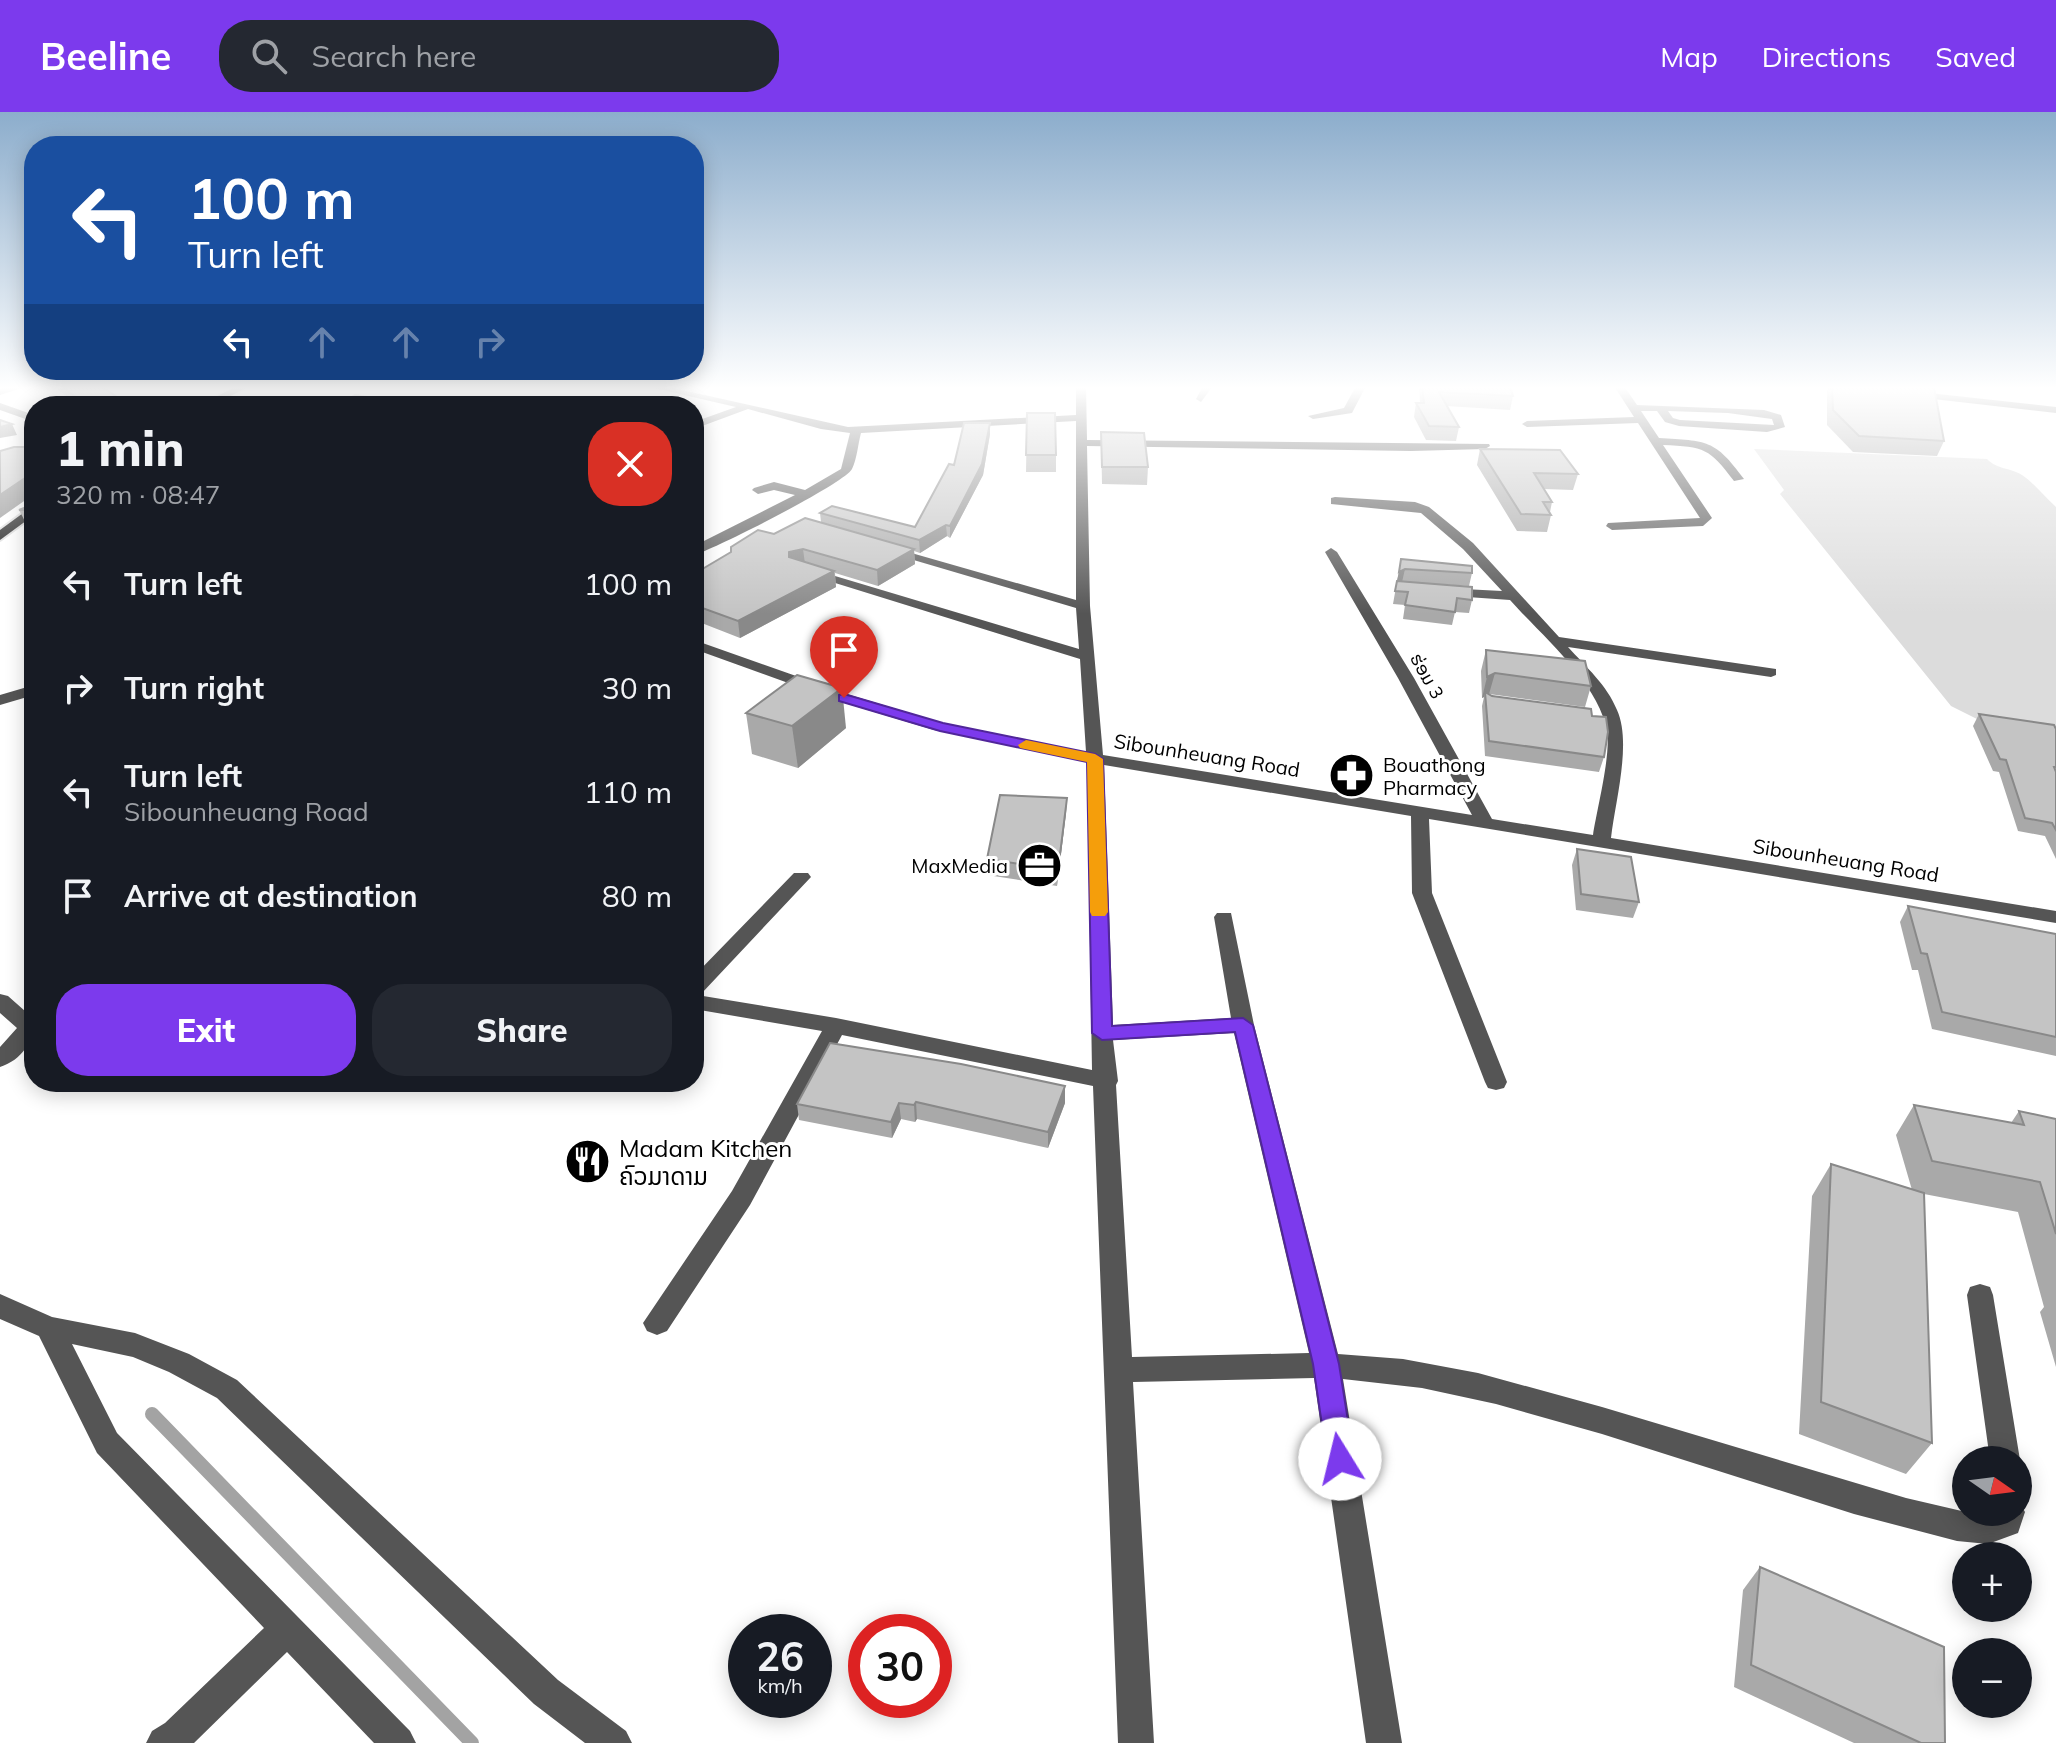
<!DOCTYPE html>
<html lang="en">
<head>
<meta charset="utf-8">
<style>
	:root { --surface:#171b24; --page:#242831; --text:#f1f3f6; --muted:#9ea1a6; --accent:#7c3aed }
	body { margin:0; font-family:Mulish,"Noto Sans Lao",sans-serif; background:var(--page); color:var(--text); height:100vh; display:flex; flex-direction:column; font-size:30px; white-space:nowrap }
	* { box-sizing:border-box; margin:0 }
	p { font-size:26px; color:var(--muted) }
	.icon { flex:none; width:44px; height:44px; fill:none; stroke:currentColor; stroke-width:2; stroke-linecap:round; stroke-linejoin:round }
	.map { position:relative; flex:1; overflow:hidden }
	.panel { position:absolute; left:24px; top:284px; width:680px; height:696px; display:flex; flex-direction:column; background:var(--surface); border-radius:32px; box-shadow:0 4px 20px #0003 }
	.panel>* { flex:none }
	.hud { position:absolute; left:24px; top:24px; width:680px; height:244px; border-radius:32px; box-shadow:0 4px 20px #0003; background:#1a4fa0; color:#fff; overflow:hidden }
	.needle { width:52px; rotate:104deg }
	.buttons { position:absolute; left:1952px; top:1334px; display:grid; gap:16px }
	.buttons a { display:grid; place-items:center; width:80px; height:80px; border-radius:50%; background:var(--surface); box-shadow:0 4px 20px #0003; font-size:40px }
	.speed { position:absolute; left:728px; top:1502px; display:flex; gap:16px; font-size:40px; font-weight:700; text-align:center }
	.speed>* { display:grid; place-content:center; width:104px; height:104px; border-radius:50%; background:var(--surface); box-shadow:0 4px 20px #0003; line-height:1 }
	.speed small { font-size:20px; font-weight:400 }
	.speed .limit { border:12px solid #d22; background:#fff; color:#111 }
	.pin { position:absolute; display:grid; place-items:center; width:68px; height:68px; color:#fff; margin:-82px -34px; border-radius:50% 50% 50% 0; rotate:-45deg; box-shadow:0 0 8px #0007 }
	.pin .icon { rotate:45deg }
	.me { position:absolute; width:88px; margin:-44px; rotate:351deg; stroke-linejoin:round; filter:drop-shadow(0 0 6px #0008) }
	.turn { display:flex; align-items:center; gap:28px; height:168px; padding:0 32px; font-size:36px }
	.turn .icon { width:104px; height:104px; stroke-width:2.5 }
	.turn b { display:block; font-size:56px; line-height:68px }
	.lanes { display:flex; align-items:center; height:76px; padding:0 32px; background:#0003; justify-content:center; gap:40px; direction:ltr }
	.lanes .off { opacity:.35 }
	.round { display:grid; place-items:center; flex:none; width:84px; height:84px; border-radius:32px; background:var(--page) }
	.headline { display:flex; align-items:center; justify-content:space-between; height:136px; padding:0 32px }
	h1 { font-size:48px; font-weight:800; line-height:60px }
	.button { display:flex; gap:16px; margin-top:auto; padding:16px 32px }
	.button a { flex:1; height:92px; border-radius:32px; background:var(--accent); color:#fff; font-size:32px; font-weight:800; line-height:92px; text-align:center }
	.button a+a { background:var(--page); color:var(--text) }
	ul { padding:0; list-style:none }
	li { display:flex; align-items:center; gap:24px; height:104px; padding:0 32px }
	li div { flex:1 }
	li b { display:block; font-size:30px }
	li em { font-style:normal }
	header { display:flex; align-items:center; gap:48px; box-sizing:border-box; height:112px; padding:0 40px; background:var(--accent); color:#fff }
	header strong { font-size:38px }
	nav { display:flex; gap:44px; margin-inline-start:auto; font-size:28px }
	.search { width:560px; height:72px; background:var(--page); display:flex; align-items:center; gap:20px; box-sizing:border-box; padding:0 28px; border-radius:32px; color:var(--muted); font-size:30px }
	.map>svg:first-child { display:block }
</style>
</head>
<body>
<header>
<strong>Beeline</strong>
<div class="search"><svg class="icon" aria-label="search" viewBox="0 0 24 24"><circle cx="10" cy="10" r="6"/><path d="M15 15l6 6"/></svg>Search here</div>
<nav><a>Map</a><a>Directions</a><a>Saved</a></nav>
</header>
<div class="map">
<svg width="2056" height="1631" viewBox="0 0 2056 1631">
	<rect width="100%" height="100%" fill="#fff"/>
	<path fill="#dcdcdc" d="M 1754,337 L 1987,347 C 1998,358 2009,355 2022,363 C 2034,371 2045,385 2056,395 L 2056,623 L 1979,608 L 1951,594 L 1780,382 L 1784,378 Z"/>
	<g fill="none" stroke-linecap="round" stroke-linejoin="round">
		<path stroke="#a3a3a3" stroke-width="14" d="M 152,1302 L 472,1631"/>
		<defs>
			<g id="major">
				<path d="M 237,274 L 250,274 L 211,294 L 198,294 Z"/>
				<path d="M 34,393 L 34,403 L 0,428 L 0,418 Z"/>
			</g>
		</defs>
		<use href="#major" stroke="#dbdbdb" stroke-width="4"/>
		<g fill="#555" fill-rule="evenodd">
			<path d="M 11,274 L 28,274 L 0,283 L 0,277 Z"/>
			<path d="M 645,274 L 664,274 L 848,315 L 1076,303 L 1076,274 L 1086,274 L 1087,328 L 1489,332 L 1490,334 L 1485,337 L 1411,339 L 1087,334 L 1090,494 L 1103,643 L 1472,703 L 1398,566 L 1325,440 L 1331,436 L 1337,440 L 1414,566 L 1492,707 L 1593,723 C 1597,697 1611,643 1607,620 C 1600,572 1541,523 1510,488 L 1439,483 L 1439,477 L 1444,476 L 1502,479 L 1463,437 L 1421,401 L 1331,392 L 1331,386 L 1335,385 L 1415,390 L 1429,395 L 1473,431 L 1559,525 L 1776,557 L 1776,563 L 1771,565 L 1568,535 C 1586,555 1607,573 1617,598 C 1632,631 1615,690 1611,726 L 2056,799 L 2056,811 L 1429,707 L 1432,781 L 1507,970 L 1504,976 L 1496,978 L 1488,976 L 1485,970 L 1412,781 L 1411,704 L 1104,653 L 1113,913 L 1231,906 L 1214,805 L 1217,801 L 1231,801 L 1254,913 L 1338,1242 L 1403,1247 L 1478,1261 L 1602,1295 L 1906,1386 L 1966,1400 L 2018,1400 L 2018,1388 L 2025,1400 L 2018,1421 L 1988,1432 L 1957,1429 L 1854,1402 L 1602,1322 L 1496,1292 L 1422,1276 L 1343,1267 L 1402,1631 L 1366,1631 L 1314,1266 L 1133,1270 L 1154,1631 L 1118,1631 L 1093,974 L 842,923 L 750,1093 L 667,1219 L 657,1223 L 647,1219 L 643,1211 L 732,1079 L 822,919 L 694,897 L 694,864 L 794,761 L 808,761 L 811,765 L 701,882 L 697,883 L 836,906 L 1092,958 L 1087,650 L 934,618 L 838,589 L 694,537 L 694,528 L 850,583 L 943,611 L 1086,640 L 1080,547 L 803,461 L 815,458 L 1079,537 L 1076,496 L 883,439 L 894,436 L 1076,488 L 1076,309 L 861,321 C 858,332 857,347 852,357 C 845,371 717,436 694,443 L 694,434 L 795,383 L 774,378 L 758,382 L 752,378 L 754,376 L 774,370 L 805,378 L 841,357 L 850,321 L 821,317 L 748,297 L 694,317 L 694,310 L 736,295 ZM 1234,921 L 1309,1241 L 1132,1245 L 1116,973 L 1118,969 L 1113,928 Z"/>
			<path d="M 1203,274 L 1213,274 L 1201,290 L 1196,287 Z"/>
			<path d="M 1356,274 L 1366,274 L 1352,301 L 1313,307 L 1308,304 L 1344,296 Z"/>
			<path d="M 1614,274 L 1624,274 L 1637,293 L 1764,298 L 1781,303 L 1785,315 L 1767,320 L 1679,314 L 1665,310 L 1657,299 L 1641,299 L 1659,326 C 1707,329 1715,327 1744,367 L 1734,369 C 1709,336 1705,335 1663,333 L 1712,406 L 1703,414 L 1612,418 L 1606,414 L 1608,411 L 1700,406 L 1638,311 L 1527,315 L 1522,312 L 1527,309 L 1634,305 ZM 1668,299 L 1728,301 L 1772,307 L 1774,313 L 1680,308 L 1673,306 Z"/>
			<path d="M 1911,279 L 2056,295 L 2056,301 L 1907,284 L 1907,280 Z"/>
			<path d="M 355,282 L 410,291 L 415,294 L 391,294 L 351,287 L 350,285 Z"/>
			<path d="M 0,291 L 34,303 L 34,310 L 0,298 Z"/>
			<path d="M 34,573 L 34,583 L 0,593 L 0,583 Z"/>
			<path d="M 0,882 L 8,884 L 34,907 C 34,929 22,948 0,955 L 0,935 L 17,916 L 0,901 Z"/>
			<path d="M 1980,1172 L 1990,1175 L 1993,1183 L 2020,1348 L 2018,1353 L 2018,1348 L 1990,1348 L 1967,1183 L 1970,1175 Z"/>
			<path d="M 0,1182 L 52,1205 L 135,1221 L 189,1242 L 237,1268 L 558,1568 L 626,1619 L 632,1631 L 585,1631 L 534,1592 L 217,1286 L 169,1260 L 133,1245 L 72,1232 L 117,1321 L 410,1619 L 416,1631 L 374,1631 L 287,1540 L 194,1631 L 146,1631 L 152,1619 L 165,1611 L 264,1516 L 97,1341 L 39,1224 L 0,1207 Z"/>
		</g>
		<use href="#major" fill="#000" fill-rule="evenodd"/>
	</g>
	<g fill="#a9a9a9">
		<path d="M 53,274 L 101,274 L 124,290 L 126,294 L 80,294 Z"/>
		<path d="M 1419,274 L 1510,274 L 1513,284 L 1510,298 L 1447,294 L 1459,315 L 1456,329 L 1426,328 L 1414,305 L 1416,291 L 1420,291 Z"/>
		<path d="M 1829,274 L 1924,274 L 1944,329 L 1937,344 L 1853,340 L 1827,313 L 1827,279 Z"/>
		<path d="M 1027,301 L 1056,343 L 1056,360 L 1026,360 Z"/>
		<path d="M 990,311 L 990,322 L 983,363 L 950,426 L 947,424 L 920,441 L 914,439 L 915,452 L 878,474 L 835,461 L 836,475 L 740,526 L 694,508 L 694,462 L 821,410 L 820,401 L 915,415 L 954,353 Z"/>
		<path d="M 1101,320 L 1148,355 L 1147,373 L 1102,372 Z"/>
		<path d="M 1480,337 L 1578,362 L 1573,378 L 1544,377 L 1552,390 L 1550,400 L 1551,403 L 1547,420 L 1517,419 L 1477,353 Z"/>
		<path d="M 34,392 L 34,416 L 29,417 L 19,398 Z"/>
		<path d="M 1401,447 L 1472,461 L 1469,474 L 1438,472 L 1472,488 L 1469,501 L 1455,500 L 1452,513 L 1403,507 L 1405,493 L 1393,492 Z"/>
		<path d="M 1486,538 L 1591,574 L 1585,595 L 1489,582 L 1492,584 L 1592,604 L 1604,645 L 1599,660 L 1485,644 L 1482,594 L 1484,585 L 1482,586 L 1481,559 Z"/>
		<path d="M 746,601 L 846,616 L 798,656 L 752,642 Z"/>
		<path d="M 1979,602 L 2056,617 L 2056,747 L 2045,724 L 2018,719 L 1999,660 L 1993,659 L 1973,614 Z"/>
		<path d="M 1067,686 L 1066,701 L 1057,774 L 987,763 L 987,747 Z"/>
		<path d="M 1577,737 L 1639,790 L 1633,806 L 1576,798 L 1572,753 Z"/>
		<path d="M 1908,794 L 2056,822 L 2056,944 L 1932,917 L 1918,858 L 1912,858 L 1900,810 Z"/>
		<path d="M 830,931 L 1065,991 L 1048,1036 L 917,1007 L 915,1010 L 901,1007 L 892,1026 L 799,1008 L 797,992 Z"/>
		<path d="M 1914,993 L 2011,1011 L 2019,999 L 2056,1007 L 2056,1255 L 2040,1200 L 2044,1195 L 2018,1100 L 1924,1082 L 1932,1331 L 1906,1362 L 1799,1322 L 1812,1084 L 1831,1052 L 1912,1078 L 1896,1023 Z"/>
		<path d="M 1760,1455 L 1945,1631 L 1854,1631 L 1734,1575 L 1743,1478 Z"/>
	</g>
	<g fill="#898989">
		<path d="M 124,290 L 126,294 L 105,294 Z"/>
		<path d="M 990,311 L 990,322 L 983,363 L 950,426 L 950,414 Z"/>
		<path d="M 12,312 L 17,323 L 0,326 L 0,315 Z"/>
		<path d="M 34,360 L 34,382 L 0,406 L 0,383 Z"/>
		<path d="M 946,413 L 947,424 L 920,441 L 919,428 Z"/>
		<path d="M 803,437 L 805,452 L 789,445 L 789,440 Z"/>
		<path d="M 914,437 L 915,452 L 878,474 L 877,458 Z"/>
		<path d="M 1405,457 L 1402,470 L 1396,473 L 1399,460 Z"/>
		<path d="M 834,459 L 836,475 L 740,526 L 738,509 Z"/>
		<path d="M 1495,561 L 1489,582 L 1485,580 L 1484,585 L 1482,586 L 1487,565 Z"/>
		<path d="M 842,576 L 846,616 L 798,656 L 792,614 Z"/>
		<path d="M 1067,686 L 1066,701 L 1057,774 L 1058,758 Z"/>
		<path d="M 1065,974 L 1065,991 L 1048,1036 L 1048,1020 Z"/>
		<path d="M 916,990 L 917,1007 L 915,1010 L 914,993 Z"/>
		<path d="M 899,991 L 901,1007 L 892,1026 L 891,1010 Z"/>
	</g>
	<g fill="#c4c4c4" stroke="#898989" stroke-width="2">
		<path d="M 61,274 L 101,274 L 124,290 L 105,294 L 88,294 Z"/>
		<path d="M 1422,274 L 1510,274 L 1513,284 L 1439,280 L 1459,315 L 1429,314 L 1416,291 L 1424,291 Z"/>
		<path d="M 1832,274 L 1934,275 L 1944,329 L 1859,324 L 1833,298 Z"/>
		<path d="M 1027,301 L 1055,301 L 1056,343 L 1026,343 Z"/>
		<path d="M 0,308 L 12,312 L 0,315 Z"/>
		<path d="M 964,311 L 990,311 L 982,352 L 950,414 L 946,413 L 919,428 L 820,401 L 832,394 L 915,415 L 949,352 L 954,353 Z"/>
		<path d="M 1101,320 L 1144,321 L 1148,355 L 1102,355 Z"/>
		<path d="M 14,335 L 34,335 L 34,360 L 0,383 L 0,339 Z"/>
		<path d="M 1480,337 L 1560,338 L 1578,362 L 1534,361 L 1552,390 L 1543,390 L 1551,403 L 1521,402 Z"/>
		<path d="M 34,392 L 34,398 L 19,398 Z"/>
		<path d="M 805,406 L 914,437 L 877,458 L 803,437 L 789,440 L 789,445 L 834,459 L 738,509 L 694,493 L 694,462 L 731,440 L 731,435 L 758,418 L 774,422 Z"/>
		<path d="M 1401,447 L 1472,454 L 1472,461 L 1405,457 L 1399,460 Z"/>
		<path d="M 1397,469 L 1472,475 L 1472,488 L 1457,486 L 1455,500 L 1405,493 L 1408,480 L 1395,479 Z"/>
		<path d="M 1486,538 L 1585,549 L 1591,574 L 1495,561 L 1487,565 Z"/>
		<path d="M 797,563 L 842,576 L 792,614 L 746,601 Z"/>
		<path d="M 1485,580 L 1492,584 L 1591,597 L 1592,604 L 1606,605 L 1608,620 L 1604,645 L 1489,629 Z"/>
		<path d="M 1979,602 L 2054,613 L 2056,617 L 2056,655 L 2054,655 L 2056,660 L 2056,718 L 2052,711 L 2025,706 L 2006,648 L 2000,647 Z"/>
		<path d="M 1000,683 L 1067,686 L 1058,758 L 987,747 Z"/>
		<path d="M 1577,737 L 1631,745 L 1639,790 L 1581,782 Z"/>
		<path d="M 1908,794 L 2056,822 L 2056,925 L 1942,900 L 1927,842 L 1921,841 Z"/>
		<path d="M 830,931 L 961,952 L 1065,974 L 1048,1020 L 916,990 L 914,993 L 899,991 L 891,1010 L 797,992 Z"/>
		<path d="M 1914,993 L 2024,1013 L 2019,999 L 2056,1007 L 2056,1122 L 2040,1070 L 1932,1049 Z"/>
		<path d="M 1831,1052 L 1924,1081 L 1932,1331 L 1821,1290 Z"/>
		<path d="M 1760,1455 L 1944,1535 L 1945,1631 L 1921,1631 L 1751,1553 Z"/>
	</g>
	<linearGradient id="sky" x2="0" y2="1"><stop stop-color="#8cadcc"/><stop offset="0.55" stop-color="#fff"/><stop offset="1" stop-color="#fff" stop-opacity="0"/></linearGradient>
	<rect width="2056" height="502" fill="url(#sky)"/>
	<path fill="#7c3aed" stroke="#51269a" stroke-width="2" d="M 844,582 L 943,611 L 1095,642 L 1103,647 L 1112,914 L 1243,906 L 1253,913 L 1339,1252 L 1354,1347 L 1350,1356 L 1340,1360 L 1331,1356 L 1327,1347 L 1313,1252 L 1235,920 L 1102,928 L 1092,921 L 1087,650 L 940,619 L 839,589 L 839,583 Z"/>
	<path fill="#f59e0b" d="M 1026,628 L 1095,642 L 1103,647 L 1108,800 L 1105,804 L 1092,804 L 1090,800 L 1087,650 L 1020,636 L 1018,633 Z"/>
	<defs>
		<symbol id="pharmacy-disc" viewBox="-11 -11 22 22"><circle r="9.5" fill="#000" stroke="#fff"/><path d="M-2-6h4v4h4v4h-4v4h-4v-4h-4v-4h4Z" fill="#fff"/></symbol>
		<symbol id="office-disc" viewBox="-11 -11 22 22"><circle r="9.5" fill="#000" stroke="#fff"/><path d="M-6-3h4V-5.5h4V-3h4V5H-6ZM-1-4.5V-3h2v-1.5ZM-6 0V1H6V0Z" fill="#fff"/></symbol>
		<symbol id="restaurant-disc" viewBox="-11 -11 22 22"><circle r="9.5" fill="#000" stroke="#fff"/><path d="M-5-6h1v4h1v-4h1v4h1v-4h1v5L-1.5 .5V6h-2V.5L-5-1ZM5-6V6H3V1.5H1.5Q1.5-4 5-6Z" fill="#fff"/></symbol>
	</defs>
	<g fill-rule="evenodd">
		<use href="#pharmacy-disc" x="1326" y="638" width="51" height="51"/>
		<use href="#office-disc" x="1014" y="728" width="51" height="51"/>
		<use href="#restaurant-disc" x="562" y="1024" width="51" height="51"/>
	</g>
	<g text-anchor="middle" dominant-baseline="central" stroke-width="6" stroke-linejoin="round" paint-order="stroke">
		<g font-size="18" fill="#000" stroke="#fff">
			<text transform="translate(1427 564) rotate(61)">ຮ່ອມ 3</text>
		</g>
		<g font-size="20" fill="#000" stroke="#fff">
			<text transform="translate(1207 643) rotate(9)">Sibounheuang Road</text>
			<text transform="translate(1846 748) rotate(9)">Sibounheuang Road</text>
		</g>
		<g font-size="20" fill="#000" stroke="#fff" text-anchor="start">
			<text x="1383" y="652">Bouathong<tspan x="1383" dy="23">Pharmacy</tspan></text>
			<text x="1008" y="753" text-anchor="end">MaxMedia</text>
		</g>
		<g font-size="24" fill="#000" stroke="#fff" text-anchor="start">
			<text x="619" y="1036">Madam Kitchen<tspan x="619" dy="28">ຄົວມາດາມ</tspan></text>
		</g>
	</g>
</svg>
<div class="buttons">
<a><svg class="needle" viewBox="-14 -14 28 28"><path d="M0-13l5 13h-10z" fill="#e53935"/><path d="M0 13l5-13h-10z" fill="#9ea1a6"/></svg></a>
<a>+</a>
<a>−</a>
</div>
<div class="speed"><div>26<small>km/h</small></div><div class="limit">30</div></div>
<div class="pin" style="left:844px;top:586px;background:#d93025"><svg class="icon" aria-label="arrive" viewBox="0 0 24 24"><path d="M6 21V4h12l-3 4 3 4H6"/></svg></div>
<svg class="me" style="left:1340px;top:1347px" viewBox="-20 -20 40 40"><circle r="19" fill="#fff"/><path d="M0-13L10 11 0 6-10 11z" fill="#7c3aed"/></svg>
<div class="hud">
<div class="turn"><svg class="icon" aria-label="left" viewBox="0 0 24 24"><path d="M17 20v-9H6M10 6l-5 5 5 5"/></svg><div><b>100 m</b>Turn left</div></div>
<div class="lanes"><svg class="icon" aria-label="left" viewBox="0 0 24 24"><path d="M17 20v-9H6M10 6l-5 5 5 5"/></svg><svg class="icon off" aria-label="ahead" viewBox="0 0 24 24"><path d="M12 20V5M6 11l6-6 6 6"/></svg><svg class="icon off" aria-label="ahead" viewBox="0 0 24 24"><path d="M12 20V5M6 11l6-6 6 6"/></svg><svg class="icon off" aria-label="right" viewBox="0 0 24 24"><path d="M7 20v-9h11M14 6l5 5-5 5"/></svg></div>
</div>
<section class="panel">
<div class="headline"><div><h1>1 min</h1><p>320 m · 08:47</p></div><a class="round" style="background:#d93025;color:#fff"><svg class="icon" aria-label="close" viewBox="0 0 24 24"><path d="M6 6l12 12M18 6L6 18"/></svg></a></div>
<ul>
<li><svg class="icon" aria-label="left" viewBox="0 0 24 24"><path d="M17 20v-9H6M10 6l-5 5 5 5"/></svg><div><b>Turn left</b></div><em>100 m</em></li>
<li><svg class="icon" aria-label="right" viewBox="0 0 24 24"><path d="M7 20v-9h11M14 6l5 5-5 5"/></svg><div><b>Turn right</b></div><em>30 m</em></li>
<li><svg class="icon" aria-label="left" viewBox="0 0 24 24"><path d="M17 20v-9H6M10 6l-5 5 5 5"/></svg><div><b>Turn left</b><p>Sibounheuang Road</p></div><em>110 m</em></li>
<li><svg class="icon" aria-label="arrive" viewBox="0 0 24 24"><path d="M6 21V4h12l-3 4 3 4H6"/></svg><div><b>Arrive at destination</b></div><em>80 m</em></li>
</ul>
<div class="button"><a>Exit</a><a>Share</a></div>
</section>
</div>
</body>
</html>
